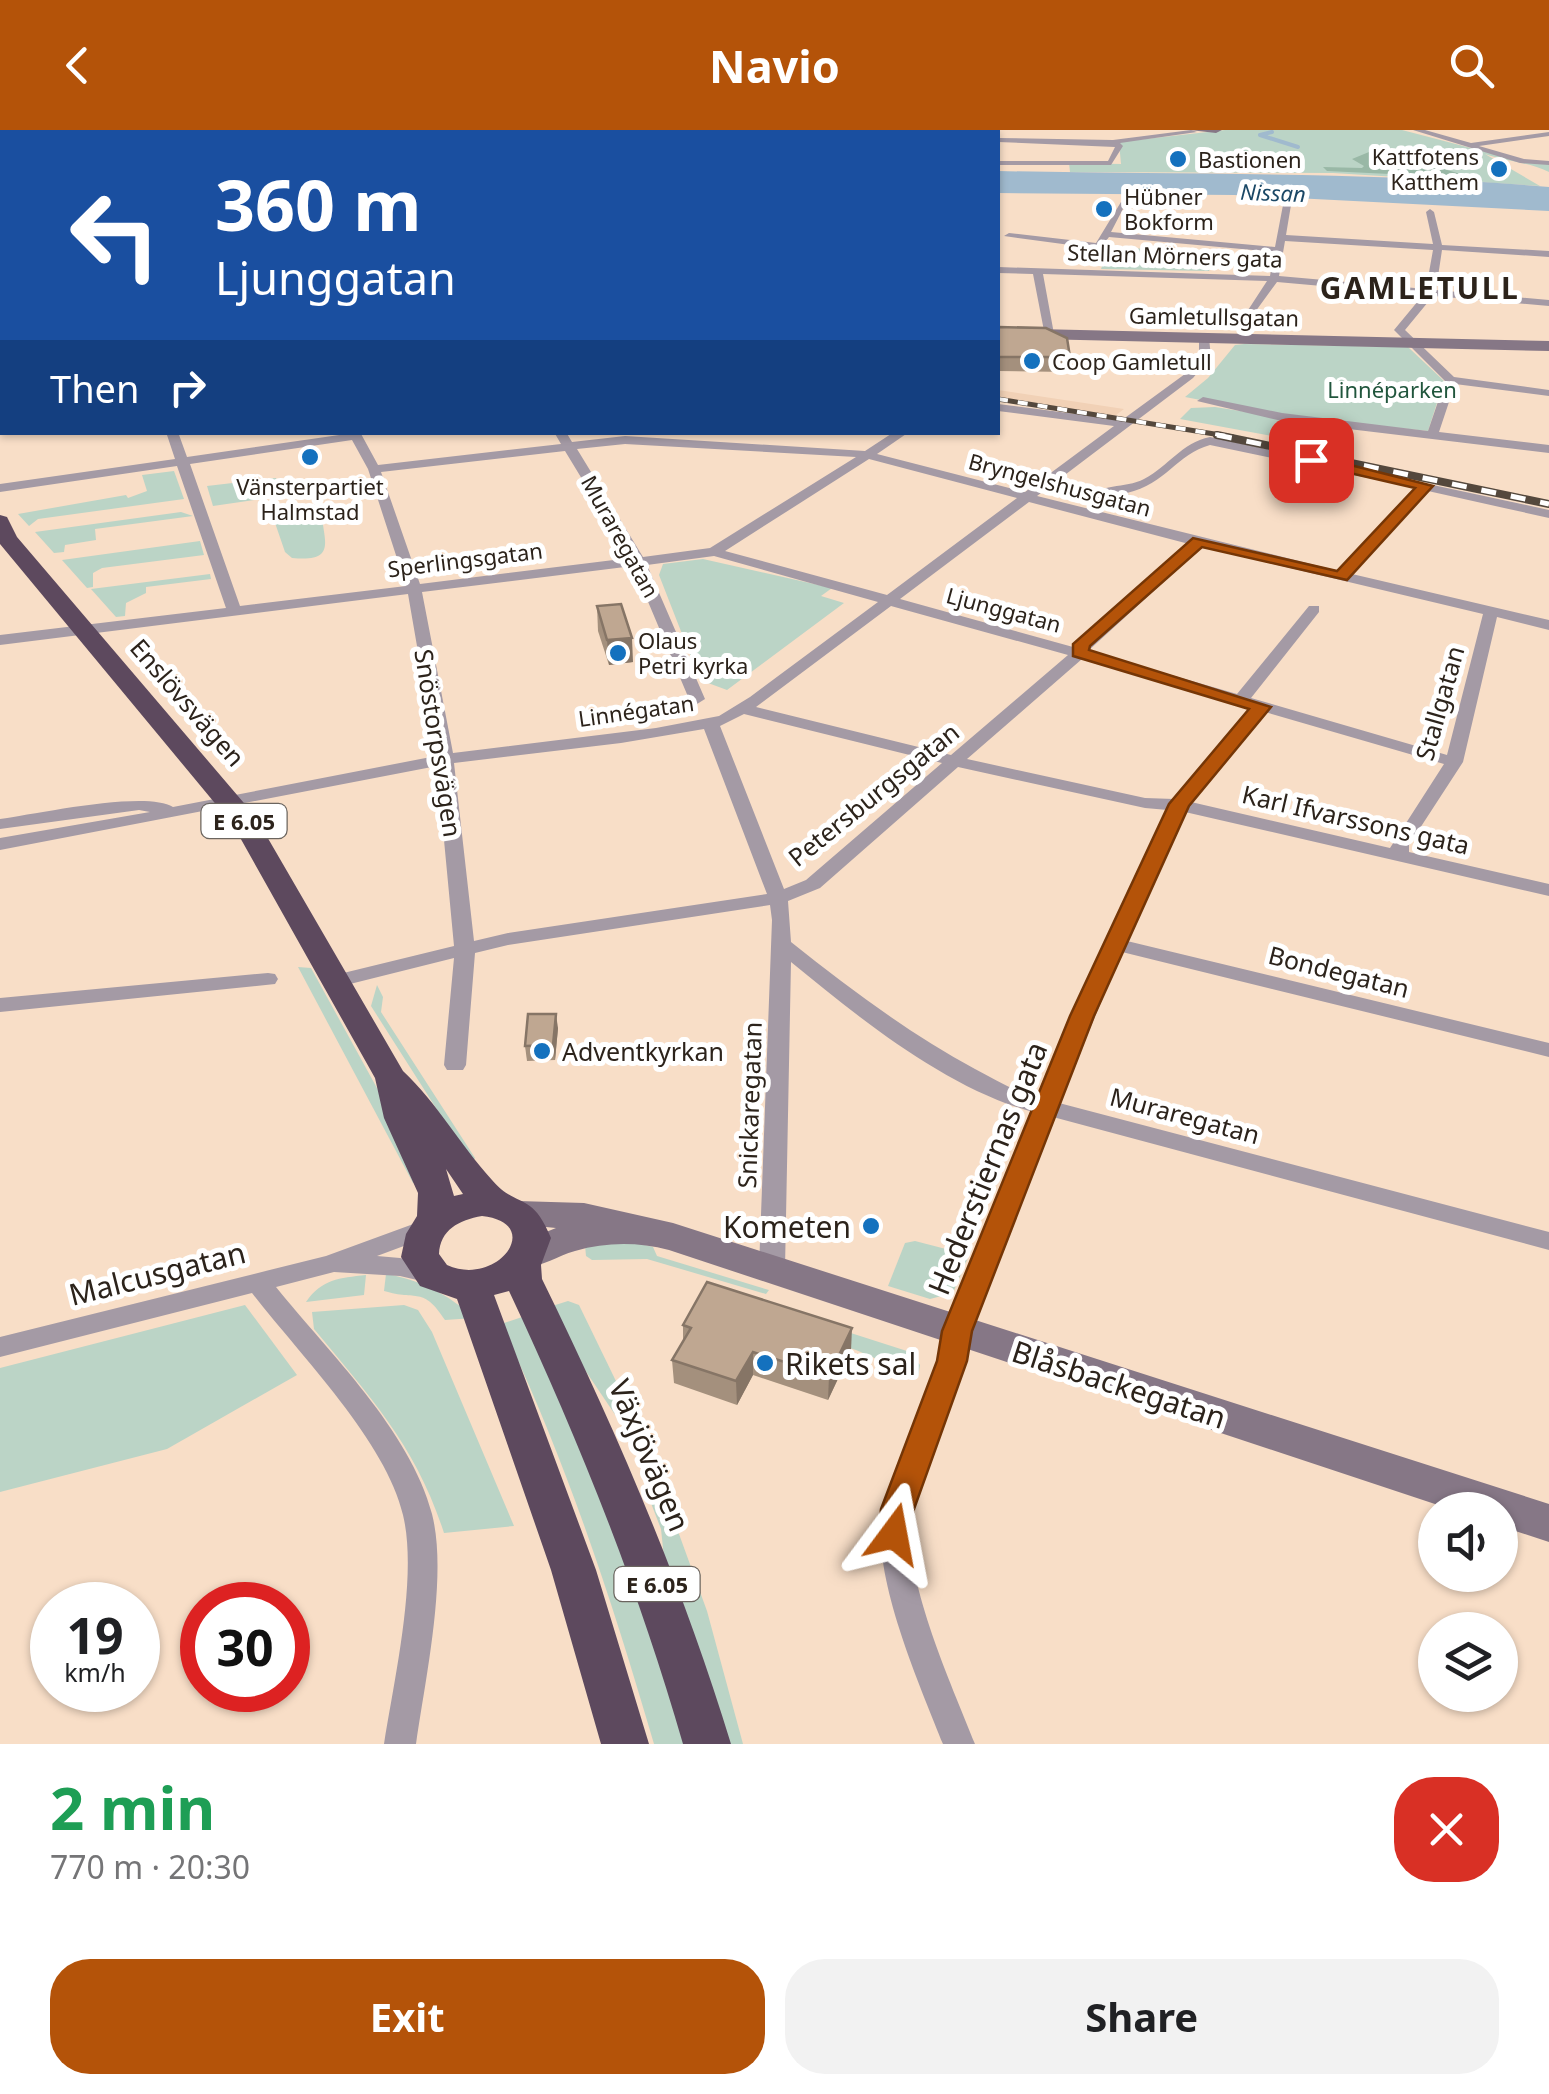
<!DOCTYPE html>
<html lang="en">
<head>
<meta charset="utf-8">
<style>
	:root { --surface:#fff; --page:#f2f2f2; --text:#202124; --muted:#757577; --accent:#b45309 }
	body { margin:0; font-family:"Noto Sans",sans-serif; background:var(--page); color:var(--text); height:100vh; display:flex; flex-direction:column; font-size:38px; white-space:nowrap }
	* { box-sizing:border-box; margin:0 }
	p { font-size:32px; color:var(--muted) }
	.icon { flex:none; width:55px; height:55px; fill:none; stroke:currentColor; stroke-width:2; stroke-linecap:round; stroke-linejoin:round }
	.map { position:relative; height:1614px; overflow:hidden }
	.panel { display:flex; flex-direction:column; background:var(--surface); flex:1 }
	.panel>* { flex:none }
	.banner { position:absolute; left:0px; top:0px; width:1000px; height:305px; box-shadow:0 2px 8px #0004; background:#1a4fa0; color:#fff; overflow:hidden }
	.fabs { position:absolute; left:1418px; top:1362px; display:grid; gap:20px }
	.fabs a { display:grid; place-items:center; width:100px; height:100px; border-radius:50%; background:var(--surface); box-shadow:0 2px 8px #0004; font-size:50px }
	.speed { position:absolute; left:30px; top:1452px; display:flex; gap:20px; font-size:50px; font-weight:700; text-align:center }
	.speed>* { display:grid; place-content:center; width:130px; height:130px; border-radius:50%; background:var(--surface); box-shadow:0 2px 8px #0004; line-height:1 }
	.speed small { font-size:25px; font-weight:400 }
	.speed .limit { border:15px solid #d22; background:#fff; color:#111 }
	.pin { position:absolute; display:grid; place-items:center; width:85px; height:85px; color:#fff; margin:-42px; border-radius:20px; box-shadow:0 5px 15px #0006 }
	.me { position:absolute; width:110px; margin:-55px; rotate:13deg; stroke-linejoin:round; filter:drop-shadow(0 0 8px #0008) }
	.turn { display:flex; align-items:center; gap:35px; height:210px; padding:0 50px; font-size:45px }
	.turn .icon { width:130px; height:130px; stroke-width:2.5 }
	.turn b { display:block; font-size:70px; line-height:85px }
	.then { display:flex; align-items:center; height:95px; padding:0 50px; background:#0003; gap:20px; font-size:38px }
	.round { display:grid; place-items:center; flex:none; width:105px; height:105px; border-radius:40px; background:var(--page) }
	.summary { display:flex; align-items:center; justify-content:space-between; height:170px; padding:0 50px }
	h1 { font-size:60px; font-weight:700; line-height:75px; color:#1e9e55 }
	.cta { display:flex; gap:20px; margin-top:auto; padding:20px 50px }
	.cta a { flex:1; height:115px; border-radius:40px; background:var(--accent); color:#fff; font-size:40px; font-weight:700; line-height:115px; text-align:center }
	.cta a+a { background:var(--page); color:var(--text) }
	header { display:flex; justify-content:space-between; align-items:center; height:130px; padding:0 50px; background:var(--accent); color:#fff; font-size:45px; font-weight:700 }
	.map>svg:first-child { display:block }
</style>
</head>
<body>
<header><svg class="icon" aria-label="back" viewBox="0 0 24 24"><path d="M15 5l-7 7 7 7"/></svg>Navio<svg class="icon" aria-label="search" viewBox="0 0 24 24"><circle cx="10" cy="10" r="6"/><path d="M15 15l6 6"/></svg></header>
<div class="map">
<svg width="1549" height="1614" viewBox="0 0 1549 1614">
	<rect width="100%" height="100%" fill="#f8dec7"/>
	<path fill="#f1d1b6" d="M 998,260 L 1018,263 L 1124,279 L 1112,288 L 998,271 Z"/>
	<g fill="#bbd4c6">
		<path d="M 1225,0 L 1402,0 L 1517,30 L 1549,34 L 1549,42 C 1529,32 1508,32 1485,24 L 1540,56 L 1333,43 L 1070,42 L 1069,33 L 1121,34 L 1119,12 Z"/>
		<path d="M 1110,116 L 1216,125 L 1209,141 L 1101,139 Z"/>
		<path d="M 1244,214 L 1408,217 L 1444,251 L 1428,301 L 1284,286 L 1185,267 L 1208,248 L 1235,215 Z"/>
		<path d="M 1215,277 L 1334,296 L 1326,316 L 1180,289 L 1191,278 Z"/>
		<path d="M 174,341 L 184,369 L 38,389 L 29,396 L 18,384 L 126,365 L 128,368 L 147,361 L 142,345 Z"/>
		<path d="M 276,348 L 283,366 L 213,376 L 207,356 Z"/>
		<path d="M 312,378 L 322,380 C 321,407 341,433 292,428 L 285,422 L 273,387 Z"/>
		<path d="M 181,382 L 193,386 L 95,399 L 96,410 L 65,415 L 64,422 L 54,423 L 35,402 Z"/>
		<path d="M 200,411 L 204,425 L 102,438 L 93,443 L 93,457 L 87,458 L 62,430 Z"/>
		<path d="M 703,429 L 832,458 L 821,466 L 844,473 L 727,560 L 700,550 L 659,445 L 663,434 Z"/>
		<path d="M 210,444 L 211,449 L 146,457 L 146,463 L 126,473 L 125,486 L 116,487 L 91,459 Z"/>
		<path d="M 298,837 L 311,838 L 427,1049 L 413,1053 Z"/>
		<path d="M 377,855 L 383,867 L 381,882 L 475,1028 L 471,1033 L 371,876 Z"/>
		<path d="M 915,1111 L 969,1125 L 953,1163 L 930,1169 L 888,1156 L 905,1113 Z"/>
		<path d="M 637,1113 L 653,1117 L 657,1126 L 769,1160 L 766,1164 L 647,1129 L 592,1130 L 586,1126 L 585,1115 Z"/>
		<path d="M 386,1144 C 418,1149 450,1165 474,1188 L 445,1190 C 423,1156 417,1171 384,1161 Z"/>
		<path d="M 366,1145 L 364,1165 L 306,1172 C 322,1149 339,1148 366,1145 Z"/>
		<path d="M 723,1162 L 910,1222 L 920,1235 L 918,1247 L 856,1220 L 714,1175 Z"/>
		<path d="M 568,1171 L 579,1175 L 630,1280 L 616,1286 L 566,1212 L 549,1177 Z"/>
		<path d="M 245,1175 L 297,1245 L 167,1319 L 0,1362 L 0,1238 Z"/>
		<path d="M 404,1175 L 418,1180 L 432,1202 L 514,1396 L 444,1403 C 416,1316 371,1268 314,1199 L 312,1182 Z"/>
		<path d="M 528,1185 L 607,1369 L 687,1614 L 654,1614 C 612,1470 566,1330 501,1194 Z"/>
		<path d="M 659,1349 L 707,1481 L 743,1614 L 711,1614 L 669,1475 L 661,1399 L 644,1355 Z"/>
	</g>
	<path fill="#99b8a6" d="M 1369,22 L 1411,23 L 1415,25 L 1410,29 L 1474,48 L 1327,41 L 1323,37 L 1362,38 L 1364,36 L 1352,29 Z"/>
	<path fill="#a0bace" d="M 998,41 C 1182,45 1365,41 1549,57 L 1549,81 L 1234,65 L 998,63 Z"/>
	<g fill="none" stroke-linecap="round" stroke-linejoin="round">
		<path stroke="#a0bace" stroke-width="4" d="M 1272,2 L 1260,5 L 1298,17"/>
		<g fill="#a49aa5" fill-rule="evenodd">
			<path d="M 392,0 L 414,0 L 417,2 L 390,2 Z"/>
			<path d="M 654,0 L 662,0 L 664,2 L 656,2 Z"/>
			<path d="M 947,0 L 955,0 L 955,2 L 948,2 Z"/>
			<path d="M 1191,0 L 1197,2 L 1120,13 L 1123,16 L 1111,35 L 998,35 L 998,31 L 1108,31 L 1115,17 L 998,12 L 998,8 L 1113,10 Z"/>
			<path d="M 1413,0 L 1425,0 L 1471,13 L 1549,2 L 1549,6 L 1479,16 L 1524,29 L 1549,31 L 1549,35 L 1520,33 Z"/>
			<rect x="0" y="19" width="2" height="4"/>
			<path d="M 0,64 L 2,65 L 2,69 L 0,70 Z"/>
			<path d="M 1121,72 L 1125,75 L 1111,102 L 1275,117 L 1283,75 L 1287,72 L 1291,75 L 1286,105 L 1433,114 L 1426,82 L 1430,79 L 1434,82 L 1442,115 L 1549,121 L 1549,127 L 1442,120 L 1436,160 L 1549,170 L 1549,176 L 1433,166 L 1405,200 L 1454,247 L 1549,260 L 1549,266 L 1455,254 L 1439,302 L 1549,315 L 1549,323 L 1282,291 L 1197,271 L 1203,267 L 1282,283 L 1428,301 L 1445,251 L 1394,200 L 1423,165 L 1277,152 L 1242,200 L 1237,197 L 1267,151 L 1043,144 L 1054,204 L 1045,206 L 1033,144 L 998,143 L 998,137 L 1270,146 L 1274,122 L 1109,107 L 1100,119 L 1004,106 L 1009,103 L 1096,113 ZM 1285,111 L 1433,120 L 1426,159 L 1279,146 Z"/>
			<path d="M 2,105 L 2,111 L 0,112 L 0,106 Z"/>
			<path d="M 1204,205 L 1209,208 L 1211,227 L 1193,248 L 1037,366 L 1339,441 L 1416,358 L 1210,315 C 1177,324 1166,354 1127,363 L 1131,367 L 1129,376 L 1108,380 L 1085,369 C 1099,353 1125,359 1144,349 C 1169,336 1181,313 1210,307 L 1549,380 L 1549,388 L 1428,361 L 1352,444 L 1549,490 L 1549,500 L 1497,487 L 1463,632 L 1409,715 L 1409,722 L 1549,754 L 1549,766 L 1185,682 L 1127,811 L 1549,913 L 1549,927 L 1122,822 L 1059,973 L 1549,1102 L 1549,1120 L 1053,987 L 970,1201 C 960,1263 926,1317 912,1377 C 898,1439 952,1555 975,1614 L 943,1614 C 920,1555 867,1437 884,1376 C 900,1316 933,1263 944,1201 L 1033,982 C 947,959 859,888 791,832 L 785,1138 L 781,1145 L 772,1147 L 763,1145 L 759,1138 L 772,790 L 770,775 L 508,815 L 475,823 L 466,935 L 463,940 L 447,940 L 444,935 L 454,828 L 334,858 L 324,852 L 327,847 L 454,816 L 437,636 L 0,720 L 0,708 L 150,682 L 139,680 L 0,699 L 0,689 C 37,684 146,660 173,677 L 436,626 L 408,464 L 0,515 L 0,505 L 226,478 L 177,336 L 0,362 L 0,354 L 175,329 L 166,302 L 178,302 L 187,327 L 360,302 L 378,335 L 561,314 L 554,302 L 566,302 L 572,312 L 625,306 L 865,321 L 894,302 L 909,302 L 877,324 L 1025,362 L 1114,296 L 998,281 L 998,274 L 1122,290 L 1185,244 L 1199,227 L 1199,208 ZM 352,310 L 368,339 L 406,456 L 240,476 L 190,334 ZM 625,314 L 856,327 L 710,418 L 643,427 L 577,319 ZM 565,321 L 630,428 L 420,454 L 381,342 ZM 869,329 L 1017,368 L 887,465 L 725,421 ZM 1111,366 L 1117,370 L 1109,372 L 1101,368 ZM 1029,372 L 1189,414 L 1073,517 L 900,469 ZM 1202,417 L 1483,484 L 1447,625 L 1251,568 L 1319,482 L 1319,476 L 1309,476 L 1237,564 L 1088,521 ZM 714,426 L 878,472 L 750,567 L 719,586 L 656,598 L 453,623 L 422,462 L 633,436 L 689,569 L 697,574 L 705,569 L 647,435 ZM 891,476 L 1068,525 L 951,625 L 756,577 ZM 1082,529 L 1251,578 L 1174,669 L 1145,668 L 967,629 ZM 1265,582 L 1444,634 L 1390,718 L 1191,672 ZM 744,584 L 942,633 L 806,750 L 784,759 L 720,596 ZM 704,599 L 767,764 L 508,803 L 474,811 L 454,633 L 621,613 ZM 958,637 L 1145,678 L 1168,680 L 1071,886 L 1038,968 C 1016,962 996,950 975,939 C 910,904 850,859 791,812 L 788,771 L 820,758 Z"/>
			<path d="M 268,843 L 275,844 L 278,849 L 275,854 L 0,882 L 0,868 Z"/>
			<path d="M 427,1089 L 436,1092 L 439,1098 L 436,1104 L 377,1126 L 400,1128 L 439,1136 L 443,1143 L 439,1150 L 430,1153 L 400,1146 L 334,1142 L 276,1157 C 329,1223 410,1300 432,1384 C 448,1446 425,1550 416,1614 L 384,1614 C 394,1550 418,1447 403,1385 C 386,1311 299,1224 252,1163 L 0,1227 L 0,1207 L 326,1126 Z"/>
		</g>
		<g fill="#867786" fill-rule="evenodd">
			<path d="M 1190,0 L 1222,0 L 1216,3 Z"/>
			<path d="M 0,168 L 2,169 L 2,179 L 0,178 Z"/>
			<path d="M 998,198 L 1549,211 L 1549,221 L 998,208 Z"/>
			<path d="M 518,1071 L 584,1073 L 673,1093 L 1549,1374 L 1549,1412 L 1500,1396 L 1500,1380 L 1453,1380 L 669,1120 C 637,1112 607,1112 575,1121 C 553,1127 537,1142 514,1135 L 508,1125 L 514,1115 L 556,1098 L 505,1093 L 500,1084 L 505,1075 Z"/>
		</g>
		<g fill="#5d495e" fill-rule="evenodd">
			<path d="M 337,0 L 349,0 L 350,2 L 339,2 Z"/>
			<path d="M 0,385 L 7,387 L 17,407 L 255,686 L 403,941 C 438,974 460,1015 492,1050 C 518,1080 531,1060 551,1108 L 541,1135 L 542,1149 C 616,1300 682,1453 731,1614 L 683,1614 C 638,1457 578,1308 509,1161 L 494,1165 L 596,1440 L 649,1614 L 601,1614 L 551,1440 L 457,1169 L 420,1156 L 401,1127 L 406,1104 L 417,1086 L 418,1063 L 384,988 L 375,948 L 233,695 L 0,414 ZM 446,1039 L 463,1064 L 454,1066 ZM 482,1086 C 546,1093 497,1158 447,1135 L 439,1124 C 440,1100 459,1090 482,1086 Z"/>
		</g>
		<defs>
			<path id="rail-far1" d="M 998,269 L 1233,307"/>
			<path id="rail" d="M 1217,305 L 1549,374"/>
		</defs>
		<use href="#rail-far1" stroke="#54483d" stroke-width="5"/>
		<use href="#rail" stroke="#54483d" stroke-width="8"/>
		<use href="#rail-far1" stroke="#fff" stroke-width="4" stroke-dasharray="10" stroke-linecap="butt"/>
		<use href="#rail" stroke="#fff" stroke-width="5" stroke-dasharray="15" stroke-linecap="butt"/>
	</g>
	<g fill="#a4907d">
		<path d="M 419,0 L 508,0 L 508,1 Z"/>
		<path d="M 998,197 L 1070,227 L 1068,242 L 998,241 Z"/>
		<path d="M 597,476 L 633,532 L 609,535 L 598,501 Z"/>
		<path d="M 558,898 L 555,930 L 527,931 L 525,916 Z"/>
		<path d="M 683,1195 L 851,1221 L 828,1270 L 753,1245 L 737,1275 L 674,1253 L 672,1230 L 683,1211 Z"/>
	</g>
	<g fill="#867566">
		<path d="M 632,508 L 633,532 L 609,535 L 607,510 Z"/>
		<path d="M 556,884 L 558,898 L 555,930 L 553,915 Z"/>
		<path d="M 852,1198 L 851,1221 L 828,1270 L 829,1246 Z"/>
		<path d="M 753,1222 L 753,1245 L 737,1275 L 736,1251 Z"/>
	</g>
	<g fill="#bfa791" stroke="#867566" stroke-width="2.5">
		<path d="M 998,197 L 1046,198 L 1067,208 L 1070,227 L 998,227 Z"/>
		<path d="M 621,474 L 632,508 L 607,510 L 597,476 Z"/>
		<path d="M 528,884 L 556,884 L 553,915 L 525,916 Z"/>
		<path d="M 707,1152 L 852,1198 L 829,1246 L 753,1222 L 736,1251 L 672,1230 L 691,1198 L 683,1195 Z"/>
	</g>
	<path fill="#b45309" stroke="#753606" stroke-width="2.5" d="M 1311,325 L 1433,356 L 1347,450 L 1202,417 L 1090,516 L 1089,520 L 1271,577 L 1189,676 L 1094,886 L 972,1201 L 967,1231 L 914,1379 L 906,1414 L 894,1419 L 882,1414 L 878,1404 L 881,1379 L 937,1231 L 942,1201 L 1070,886 L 1169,674 L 1249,579 L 1073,526 L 1073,514 L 1193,408 L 1337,441 L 1415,358 L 1306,333 L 1304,330 Z"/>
	<g fill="#1471be" stroke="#fff" stroke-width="4">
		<circle cx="1178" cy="29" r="10"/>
		<circle cx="1499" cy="39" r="10"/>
		<circle cx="1104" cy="79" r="10"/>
		<circle cx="1032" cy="231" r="10"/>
		<circle cx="310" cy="327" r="10"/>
		<circle cx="618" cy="523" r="10"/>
		<circle cx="542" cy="921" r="10"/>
		<circle cx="871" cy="1096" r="10"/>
		<circle cx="765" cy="1233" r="10"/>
	</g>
	<g text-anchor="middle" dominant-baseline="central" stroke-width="10" stroke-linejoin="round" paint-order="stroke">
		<g font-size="22" fill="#2c231b" stroke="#fff" text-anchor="start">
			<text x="1479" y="26" text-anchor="end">Kattfotens<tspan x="1479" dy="25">Katthem</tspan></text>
			<text x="1198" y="29">Bastionen</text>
			<text x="1124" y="66">Hübner<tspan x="1124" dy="25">Bokform</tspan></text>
			<text x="1052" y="231">Coop Gamletull</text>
			<text x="310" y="356" text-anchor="middle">Vänsterpartiet<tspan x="310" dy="25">Halmstad</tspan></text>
			<text x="638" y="510">Olaus<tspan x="638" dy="25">Petri kyrka</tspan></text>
		</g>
		<g font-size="22" font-style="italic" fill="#1b4866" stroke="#fff">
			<text transform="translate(1273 62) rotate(2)">Nissan</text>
		</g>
		<g font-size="22" fill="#2c231b" stroke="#fff">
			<text transform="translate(1175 125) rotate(2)">Stellan Mörners gata</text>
			<text transform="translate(1214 186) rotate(1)">Gamletullsgatan</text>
			<text transform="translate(1060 354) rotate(15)">Bryngelshusgatan</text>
			<text transform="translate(621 406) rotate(61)">Muraregatan</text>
			<text transform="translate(465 429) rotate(-7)">Sperlingsgatan</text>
			<text transform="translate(1004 479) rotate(15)">Ljunggatan</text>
			<text transform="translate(636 580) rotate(-8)">Linnégatan</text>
		</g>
		<g font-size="22" fill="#21563d" stroke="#fff">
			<text x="1392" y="259">Linnéparken</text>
		</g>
		<g fill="#fff" stroke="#6b655f" stroke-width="2.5">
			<rect x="201.5" y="674" width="85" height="34" rx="8"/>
			<rect x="614.5" y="1437" width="85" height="34" rx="8"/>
		</g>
		<g font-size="22" font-weight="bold" fill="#2c231b">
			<text x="244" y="691">E 6.05</text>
			<text x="657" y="1454">E 6.05</text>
		</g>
		<g font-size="25" fill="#2c231b" stroke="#fff">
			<text transform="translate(188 572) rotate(49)">Enslövsvägen</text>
			<text transform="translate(1439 573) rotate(-74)">Stallgatan</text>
			<text transform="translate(439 613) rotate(81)">Snöstorpsvägen</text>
			<text transform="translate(873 664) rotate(-39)">Petersburgsgatan</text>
			<text transform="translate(1356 689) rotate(13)">Karl Ifvarssons gata</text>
			<text transform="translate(1339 841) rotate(14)">Bondegatan</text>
			<text transform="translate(749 975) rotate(-88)">Snickaregatan</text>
			<text transform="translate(1185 985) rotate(15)">Muraregatan</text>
		</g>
		<g font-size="25" fill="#2c231b" stroke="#fff" text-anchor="start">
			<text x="562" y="921">Adventkyrkan</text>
		</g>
		<g font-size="30" font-weight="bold" letter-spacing="2.5" fill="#2c231b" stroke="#fff">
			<text x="1420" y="157">GAMLETULL</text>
		</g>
		<g font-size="30" fill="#2c231b" stroke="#fff">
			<text transform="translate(987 1038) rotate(-68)">Hederstiernas gata</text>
			<text transform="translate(157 1143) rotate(-14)">Malcusgatan</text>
			<text transform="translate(1119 1254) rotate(18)">Blåsbackegatan</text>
			<text transform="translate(650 1325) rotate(67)">Växjövägen</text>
		</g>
		<g font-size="30" fill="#2c231b" stroke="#fff" text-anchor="end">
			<text x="851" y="1096">Kometen</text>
			<text x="785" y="1233" text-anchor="start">Rikets sal</text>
		</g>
	</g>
</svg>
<div class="fabs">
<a><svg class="icon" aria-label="sound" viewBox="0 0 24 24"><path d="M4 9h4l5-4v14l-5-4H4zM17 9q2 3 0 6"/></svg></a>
<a><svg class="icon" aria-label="layers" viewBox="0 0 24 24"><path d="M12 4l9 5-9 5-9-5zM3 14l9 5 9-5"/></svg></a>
</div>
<div class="speed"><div>19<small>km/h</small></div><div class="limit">30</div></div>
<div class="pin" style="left:1311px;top:330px;background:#d93025"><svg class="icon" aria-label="arrive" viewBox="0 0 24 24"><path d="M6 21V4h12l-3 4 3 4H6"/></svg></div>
<svg class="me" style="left:894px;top:1404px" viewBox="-20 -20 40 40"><path d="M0-17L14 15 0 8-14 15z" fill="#b45309" stroke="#fff" stroke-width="4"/></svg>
<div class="banner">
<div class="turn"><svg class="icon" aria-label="left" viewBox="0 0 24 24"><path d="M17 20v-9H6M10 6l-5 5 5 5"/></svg><div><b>360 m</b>Ljunggatan</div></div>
<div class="then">Then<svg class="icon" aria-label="right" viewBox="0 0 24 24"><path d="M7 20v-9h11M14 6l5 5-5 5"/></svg></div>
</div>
</div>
<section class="panel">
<div class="summary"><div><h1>2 min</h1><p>770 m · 20:30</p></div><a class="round" style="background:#d93025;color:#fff"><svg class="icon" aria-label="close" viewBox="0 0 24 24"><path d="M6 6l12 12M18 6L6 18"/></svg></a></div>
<div class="cta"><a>Exit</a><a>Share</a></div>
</section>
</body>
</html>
